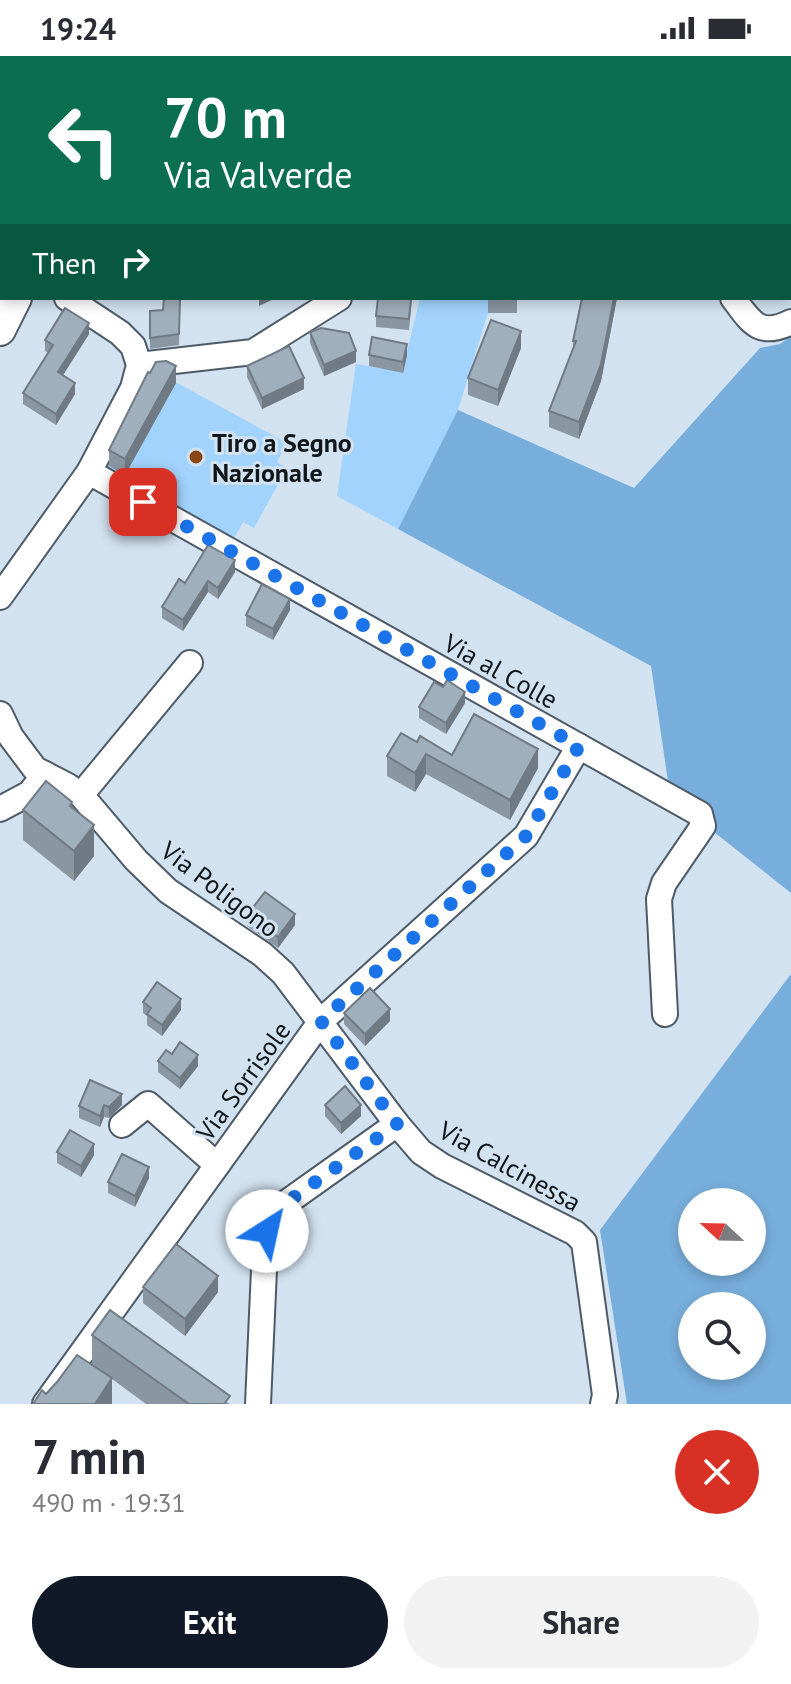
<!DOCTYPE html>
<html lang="en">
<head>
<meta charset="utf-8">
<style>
	:root { --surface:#fff; --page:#f2f2f3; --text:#2b2b33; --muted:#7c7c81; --accent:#111827 }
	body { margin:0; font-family:"PT Sans",sans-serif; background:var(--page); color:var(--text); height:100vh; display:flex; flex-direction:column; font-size:30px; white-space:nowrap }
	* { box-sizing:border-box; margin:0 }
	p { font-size:26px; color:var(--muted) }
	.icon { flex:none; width:44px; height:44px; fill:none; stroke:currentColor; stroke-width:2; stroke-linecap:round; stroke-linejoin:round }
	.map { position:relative; height:1348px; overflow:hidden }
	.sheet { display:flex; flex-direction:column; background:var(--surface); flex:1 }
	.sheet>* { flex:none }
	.guide { position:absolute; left:0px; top:0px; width:792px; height:244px; box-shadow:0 4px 12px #0003; background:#0b6e4f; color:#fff; overflow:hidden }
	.needle { width:52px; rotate:292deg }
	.fabs { position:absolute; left:678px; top:1132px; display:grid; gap:16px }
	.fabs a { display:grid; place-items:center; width:88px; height:88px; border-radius:50%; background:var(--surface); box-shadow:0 4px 12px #0003; font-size:40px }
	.pin { position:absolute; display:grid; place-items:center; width:68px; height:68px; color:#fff; margin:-34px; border-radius:16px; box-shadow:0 4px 12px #0006 }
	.me { position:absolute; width:88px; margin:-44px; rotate:35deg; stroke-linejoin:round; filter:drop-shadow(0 0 6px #0008) }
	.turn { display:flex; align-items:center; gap:28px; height:168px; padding:0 32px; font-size:36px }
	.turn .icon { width:104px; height:104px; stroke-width:2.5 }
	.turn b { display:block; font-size:56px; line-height:68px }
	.then { display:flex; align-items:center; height:76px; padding:0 32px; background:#0003; gap:16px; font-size:30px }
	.round { display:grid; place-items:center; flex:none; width:84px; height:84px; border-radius:42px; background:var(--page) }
	.overview { display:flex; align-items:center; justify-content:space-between; height:136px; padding:0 32px }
	h1 { font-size:48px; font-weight:600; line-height:60px }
	.cta { display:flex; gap:16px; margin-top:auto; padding:16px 32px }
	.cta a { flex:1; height:92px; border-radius:48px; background:var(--accent); color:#fff; font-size:32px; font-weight:600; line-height:92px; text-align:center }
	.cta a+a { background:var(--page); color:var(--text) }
	.status { display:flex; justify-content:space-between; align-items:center; height:56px; padding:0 40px; background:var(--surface); direction:ltr }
	.status svg { height:22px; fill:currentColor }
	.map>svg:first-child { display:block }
</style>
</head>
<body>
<div class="status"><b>19:24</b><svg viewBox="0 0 49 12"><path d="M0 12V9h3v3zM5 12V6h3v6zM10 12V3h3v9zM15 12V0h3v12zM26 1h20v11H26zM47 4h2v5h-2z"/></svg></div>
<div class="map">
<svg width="791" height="1348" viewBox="0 0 791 1348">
	<rect width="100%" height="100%" fill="#d2e2f0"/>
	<g fill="#a2d3fc">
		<path d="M 420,242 L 488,242 L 488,257 L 458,354 L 398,473 L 337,440 L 356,308 L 402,316 Z"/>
		<path d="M 159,317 L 287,387 L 277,406 L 287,412 L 254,472 L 243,466 L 231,488 L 97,414 Z"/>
	</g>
	<g fill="#78aedc" fill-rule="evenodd">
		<path d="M 791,280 L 791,837 L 709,772 L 669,732 L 651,610 L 398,473 L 458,354 L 634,432 L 760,292 L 780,288 Z"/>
		<path d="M 791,918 L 791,1348 L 627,1348 L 600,1174 ZM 692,1146 L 752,1146 L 752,1206 L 692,1206 ZM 692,1250 L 752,1250 L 752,1310 L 692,1310 Z"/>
	</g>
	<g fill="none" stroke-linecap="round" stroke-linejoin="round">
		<defs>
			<g id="minor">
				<path d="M 190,0 L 191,2"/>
				<path d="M 211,0 L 212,2"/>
				<path d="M 294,0 L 295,2"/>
				<path d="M 426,0 L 427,2"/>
				<path d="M 105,2 L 106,0"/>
				<path d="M 0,187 L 2,184"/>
				<path d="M 733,242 C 751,266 759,282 791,266"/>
				<path d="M 139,309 L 253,296 L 339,242"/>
				<path d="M 89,416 L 700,758 L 703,770 L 664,827 L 659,843 L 665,958"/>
				<path d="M 0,541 L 89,416 L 133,332 L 139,309 L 133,290 L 120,277 L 67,242"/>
				<path d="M 0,658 L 11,681 L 35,713 L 68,730 L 81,739 L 136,804 L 168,835 L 262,898 L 283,917 L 397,1068 L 269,1159 L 265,1191 L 258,1348"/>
				<path d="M 81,739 L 190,607"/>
				<path d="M 0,753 L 30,737 L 45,718"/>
				<path d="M 397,1068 L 421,1096 L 442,1110 L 575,1177 L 584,1186 L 605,1339 L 603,1348"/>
				<path d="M 122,1069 L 148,1048 L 217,1109"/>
				<path d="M 45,1348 L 321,965 L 526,780 L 579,690"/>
			</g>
			<g id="major">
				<path d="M 128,2 L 129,0"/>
				<path d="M 0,274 L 16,242"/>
			</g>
		</defs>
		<use href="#minor" stroke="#4e5b67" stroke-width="28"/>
		<use href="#major" stroke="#4e5b67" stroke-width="34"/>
		<use href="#minor" stroke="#fff" stroke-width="24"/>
		<use href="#major" stroke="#fff" stroke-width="30"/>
	</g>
	<g fill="#8a96a2">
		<path d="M 512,0 L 603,0 L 603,2 L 513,2 Z"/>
		<path d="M 180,242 L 179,289 L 150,293 L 150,255 L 163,254 Z"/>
		<path d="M 412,242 L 409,274 L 376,271 L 376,260 Z"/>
		<rect x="488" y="242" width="29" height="15"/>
		<path d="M 582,242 L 617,242 L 601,325 L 579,383 L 549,371 L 549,355 L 573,292 L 573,285 Z"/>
		<path d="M 310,276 L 356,306 L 324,320 L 310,287 Z"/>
		<path d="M 89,278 L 63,319 L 75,338 L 56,369 L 23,348 L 23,337 L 48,297 L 45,295 L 45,284 Z"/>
		<path d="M 521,292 L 498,350 L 468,339 L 468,322 Z"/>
		<path d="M 369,299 L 407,299 L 403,317 L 369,310 Z"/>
		<path d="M 247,310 L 304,333 L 262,353 L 247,321 Z"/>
		<path d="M 150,317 L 176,327 L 125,419 L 109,410 L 109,394 Z"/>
		<path d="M 235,516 L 218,543 L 208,536 L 183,575 L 162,562 L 162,551 L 185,527 Z"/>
		<path d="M 290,554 L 273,584 L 246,570 L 246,559 Z"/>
		<path d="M 465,647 L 446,678 L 419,662 L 419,651 Z"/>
		<path d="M 417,686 L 452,699 L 538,712 L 510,764 L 426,718 L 415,736 L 387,720 L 387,700 Z"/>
		<path d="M 72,752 L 94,800 L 74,825 L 23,784 L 23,754 Z"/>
		<path d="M 247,859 L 295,869 L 278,892 L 247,870 Z"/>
		<path d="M 143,946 L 181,954 L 162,980 L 147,969 L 147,960 L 143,957 Z"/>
		<path d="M 344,957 L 390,965 L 365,990 L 344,968 Z"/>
		<path d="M 158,1005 L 198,1010 L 180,1033 L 158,1016 Z"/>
		<path d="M 122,1049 L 109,1062 L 104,1061 L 100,1071 L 79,1062 L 79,1050 Z"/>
		<path d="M 325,1049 L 361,1060 L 341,1078 L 325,1060 Z"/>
		<path d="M 57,1096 L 94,1099 L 81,1121 L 57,1107 Z"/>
		<path d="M 149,1122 L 135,1151 L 108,1137 L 108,1126 Z"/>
		<path d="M 143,1231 L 218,1236 L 185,1280 L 143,1247 Z"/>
		<path d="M 92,1279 L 230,1348 L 146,1348 L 112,1323 L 112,1348 L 92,1309 Z"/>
	</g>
	<g fill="#707a84">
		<path d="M 259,0 L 269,0 L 269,2 L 255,2 Z"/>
		<path d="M 319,0 L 340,0 L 340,2 L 316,2 Z"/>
		<path d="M 259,242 L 276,242 L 259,250 Z"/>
		<path d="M 614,242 L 617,242 L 601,325 L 579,383 L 579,366 Z"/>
		<path d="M 89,267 L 89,278 L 58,327 L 58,316 Z"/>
		<path d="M 521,275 L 521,292 L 498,350 L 498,334 Z"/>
		<path d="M 407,288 L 407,299 L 403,317 L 403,306 Z"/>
		<path d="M 356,295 L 356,306 L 324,320 L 324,309 Z"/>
		<path d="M 176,310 L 176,327 L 125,419 L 125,403 Z"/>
		<path d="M 304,322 L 304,333 L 262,353 L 262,342 Z"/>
		<path d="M 75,327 L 75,338 L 56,369 L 56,358 Z"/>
		<path d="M 235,504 L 235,516 L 218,543 L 218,532 Z"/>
		<path d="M 208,525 L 208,536 L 183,575 L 183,564 Z"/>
		<path d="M 290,543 L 290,554 L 273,584 L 273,573 Z"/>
		<path d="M 465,636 L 465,647 L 446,678 L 446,667 Z"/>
		<path d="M 538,693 L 538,712 L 510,764 L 510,744 Z"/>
		<path d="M 426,698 L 426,718 L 415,736 L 415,717 Z"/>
		<path d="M 94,769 L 94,800 L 74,825 L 74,795 Z"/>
		<path d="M 295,858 L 295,869 L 278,892 L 278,881 Z"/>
		<path d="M 181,943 L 181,954 L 162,980 L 162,969 Z"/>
		<path d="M 390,953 L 390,965 L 365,990 L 365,978 Z"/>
		<path d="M 198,999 L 198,1010 L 180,1033 L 180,1022 Z"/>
		<path d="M 122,1038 L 122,1049 L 109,1062 L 109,1051 Z"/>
		<path d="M 104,1049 L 104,1061 L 100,1071 L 100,1060 Z"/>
		<path d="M 361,1049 L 361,1060 L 341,1078 L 341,1067 Z"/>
		<path d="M 94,1088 L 94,1099 L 81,1121 L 81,1110 Z"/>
		<path d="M 149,1111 L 149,1122 L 135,1151 L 135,1140 Z"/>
		<path d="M 218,1220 L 218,1236 L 185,1280 L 185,1263 Z"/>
		<path d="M 112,1322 L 112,1348 L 95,1348 Z"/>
	</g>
	<g fill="#a0afbc" stroke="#707a84" stroke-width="2">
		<path d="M 232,0 L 259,0 L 255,2 L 233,2 Z"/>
		<path d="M 379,0 L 414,0 L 415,2 L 380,2 Z"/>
		<path d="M 517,0 L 542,0 L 538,2 L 518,2 Z"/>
		<rect x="565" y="0" width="38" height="2"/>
		<path d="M 748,0 L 782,0 L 781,2 L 746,2 Z"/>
		<path d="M 164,242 L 180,242 L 179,278 L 150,282 L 150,255 L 163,254 Z"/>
		<path d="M 378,242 L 411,242 L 409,263 L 376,260 Z"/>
		<path d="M 582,242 L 614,242 L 601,308 L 579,366 L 549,355 L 576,285 L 573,285 Z"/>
		<path d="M 65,252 L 89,267 L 58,316 L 75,327 L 56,358 L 23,337 L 53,289 L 45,284 Z"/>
		<path d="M 491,264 L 521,275 L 498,334 L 468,322 Z"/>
		<path d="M 321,272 L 349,277 L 356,295 L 324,309 L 310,276 Z"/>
		<path d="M 372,281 L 407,288 L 403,306 L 369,299 Z"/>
		<path d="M 289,290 L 304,322 L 262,342 L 247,310 Z"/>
		<path d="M 166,305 L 176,310 L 125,403 L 109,394 L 148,316 L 150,317 L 156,306 Z"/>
		<path d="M 208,489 L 235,504 L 218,532 L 208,525 L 183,564 L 162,551 L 179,523 L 185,527 Z"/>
		<path d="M 262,528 L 290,543 L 273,573 L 246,559 Z"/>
		<path d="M 447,624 L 465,636 L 446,667 L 419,651 L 434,626 L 443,631 Z"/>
		<path d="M 474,658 L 538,693 L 510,744 L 426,698 L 415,717 L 387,700 L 401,677 L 417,686 L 420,680 L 452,699 Z"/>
		<path d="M 46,725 L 72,746 L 70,750 L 94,769 L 74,795 L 23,754 Z"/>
		<path d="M 265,836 L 295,858 L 278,881 L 247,859 Z"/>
		<path d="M 157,926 L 181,943 L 162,969 L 147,958 L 151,952 L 143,946 Z"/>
		<path d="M 370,932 L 390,953 L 365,978 L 344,957 Z"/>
		<path d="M 180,986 L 198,999 L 180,1022 L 158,1005 L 166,994 L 172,998 Z"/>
		<path d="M 90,1024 L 122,1038 L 109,1051 L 104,1049 L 100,1060 L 79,1050 Z"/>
		<path d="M 345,1030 L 361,1049 L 341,1067 L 325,1049 Z"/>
		<path d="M 70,1074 L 94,1088 L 81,1110 L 57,1096 Z"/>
		<path d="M 122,1098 L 149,1111 L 135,1140 L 108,1126 Z"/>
		<path d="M 176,1188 L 218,1220 L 185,1263 L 143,1231 Z"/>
		<path d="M 110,1254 L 230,1340 L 224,1348 L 189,1348 L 92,1279 Z"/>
		<path d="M 77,1299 L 112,1322 L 95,1348 L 33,1348 L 42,1334 L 46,1338 L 57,1326 Z"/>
	</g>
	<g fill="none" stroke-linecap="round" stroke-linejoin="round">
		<path stroke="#1a73e8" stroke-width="14" stroke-dasharray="0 25.2" d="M 143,446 L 579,690 L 526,780 L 321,965 L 397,1068 L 269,1159 L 267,1175"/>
	</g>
	<circle fill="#884516" stroke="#d2e2f0" stroke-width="3" cx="196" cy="401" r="8"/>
	<g text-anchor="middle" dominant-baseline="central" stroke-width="6" stroke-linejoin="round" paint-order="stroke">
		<g font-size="26" font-weight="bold" fill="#10151a" stroke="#d2e2f0" text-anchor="start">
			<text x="212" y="386">Tiro a Segno<tspan x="212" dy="30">Nazionale</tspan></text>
		</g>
		<g font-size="26" fill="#10151a" stroke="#d2e2f0">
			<text transform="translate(501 615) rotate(29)">Via al Colle</text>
			<text transform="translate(220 833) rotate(37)">Via Poligono</text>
			<text transform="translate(243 1025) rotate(-54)">Via Sorrisole</text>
			<text transform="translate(510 1110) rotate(29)">Via Calcinessa</text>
		</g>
	</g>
</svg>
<div class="fabs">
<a><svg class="needle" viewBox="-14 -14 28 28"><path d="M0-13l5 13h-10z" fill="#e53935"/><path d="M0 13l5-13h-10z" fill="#7c7c81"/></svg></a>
<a><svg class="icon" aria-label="search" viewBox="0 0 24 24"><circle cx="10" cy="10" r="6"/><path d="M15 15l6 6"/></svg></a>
</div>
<div class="pin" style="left:143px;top:446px;background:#d93025"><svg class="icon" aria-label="arrive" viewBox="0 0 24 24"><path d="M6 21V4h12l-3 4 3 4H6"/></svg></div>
<svg class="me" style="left:267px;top:1175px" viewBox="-20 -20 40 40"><circle r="19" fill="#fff"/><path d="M0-13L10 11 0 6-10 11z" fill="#1a73e8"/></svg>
<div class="guide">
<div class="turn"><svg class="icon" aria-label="left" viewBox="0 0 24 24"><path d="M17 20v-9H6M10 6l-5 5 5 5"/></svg><div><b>70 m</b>Via Valverde</div></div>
<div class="then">Then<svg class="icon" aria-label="right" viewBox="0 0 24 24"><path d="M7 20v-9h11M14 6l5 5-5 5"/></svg></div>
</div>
</div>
<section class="sheet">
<div class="overview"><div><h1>7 min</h1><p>490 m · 19:31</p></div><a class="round" style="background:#d93025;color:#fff"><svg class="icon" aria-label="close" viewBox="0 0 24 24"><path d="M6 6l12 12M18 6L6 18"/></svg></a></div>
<div class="cta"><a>Exit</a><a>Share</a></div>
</section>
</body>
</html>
